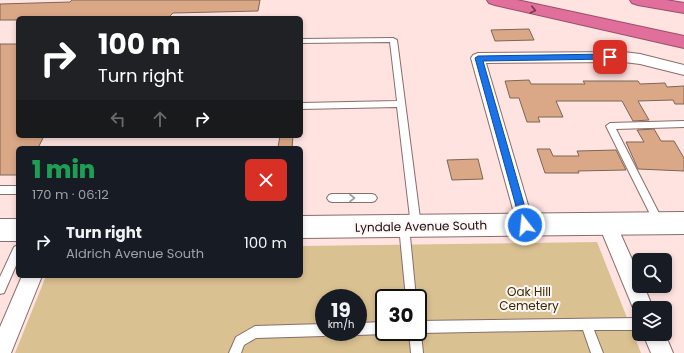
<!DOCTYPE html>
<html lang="en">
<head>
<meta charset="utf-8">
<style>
	:root { --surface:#171b24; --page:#20242c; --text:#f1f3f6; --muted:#9ea1a6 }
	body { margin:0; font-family:Poppins,sans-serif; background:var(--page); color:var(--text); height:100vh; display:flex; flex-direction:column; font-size:15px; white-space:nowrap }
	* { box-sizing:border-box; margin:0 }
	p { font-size:13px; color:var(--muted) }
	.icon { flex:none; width:22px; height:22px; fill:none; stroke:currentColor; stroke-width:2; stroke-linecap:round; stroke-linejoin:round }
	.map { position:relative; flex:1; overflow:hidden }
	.details { position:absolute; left:16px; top:146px; width:287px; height:132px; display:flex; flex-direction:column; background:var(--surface); border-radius:6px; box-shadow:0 2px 6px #0003 }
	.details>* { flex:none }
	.guide { position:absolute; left:16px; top:16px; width:287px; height:122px; border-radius:6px; box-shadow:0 2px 6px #0003; background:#202124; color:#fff; overflow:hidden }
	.fabs { position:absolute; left:632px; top:253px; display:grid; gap:8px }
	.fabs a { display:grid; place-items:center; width:40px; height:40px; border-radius:6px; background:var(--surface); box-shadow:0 2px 6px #0003; font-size:20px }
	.speed { position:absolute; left:315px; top:289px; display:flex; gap:8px; font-size:20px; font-weight:700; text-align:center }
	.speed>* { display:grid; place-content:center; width:52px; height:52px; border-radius:50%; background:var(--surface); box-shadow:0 2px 6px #0003; line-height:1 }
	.speed small { font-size:10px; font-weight:400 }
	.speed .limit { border:2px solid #111; border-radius:6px; background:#fff; color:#111 }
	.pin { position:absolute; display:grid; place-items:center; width:34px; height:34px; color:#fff; margin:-17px; border-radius:8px; box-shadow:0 2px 6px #0006 }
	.me { position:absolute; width:44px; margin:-22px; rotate:344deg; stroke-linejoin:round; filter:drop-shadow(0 0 3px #0008) }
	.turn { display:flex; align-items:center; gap:14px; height:84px; padding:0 16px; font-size:18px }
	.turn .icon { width:52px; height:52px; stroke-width:2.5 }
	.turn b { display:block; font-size:28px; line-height:34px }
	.lanes { display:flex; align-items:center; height:38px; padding:0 16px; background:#0003; justify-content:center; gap:20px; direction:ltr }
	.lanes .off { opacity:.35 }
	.round { display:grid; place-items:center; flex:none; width:42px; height:42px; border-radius:6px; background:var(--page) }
	.head { display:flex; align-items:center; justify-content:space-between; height:68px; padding:0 16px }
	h1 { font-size:24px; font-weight:800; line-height:30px; color:#1e9e55 }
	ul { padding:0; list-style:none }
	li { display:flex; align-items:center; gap:12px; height:56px; padding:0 16px }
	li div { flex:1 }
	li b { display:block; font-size:15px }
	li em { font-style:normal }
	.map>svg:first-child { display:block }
</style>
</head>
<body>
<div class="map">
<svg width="684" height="353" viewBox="0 0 684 353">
	<rect width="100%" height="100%" fill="#fee3e0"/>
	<path fill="#dac191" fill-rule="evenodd" d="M 597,242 L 641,353 L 15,353 L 46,276 L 301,276 L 301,246 ZM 324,298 L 358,298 L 358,332 L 324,332 ZM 384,298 L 418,298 L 418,332 L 384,332 Z"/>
	<g fill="#dba887" stroke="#7c6657">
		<path d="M 72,0 L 260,0 L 258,11 L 173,13 L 168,18 L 18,18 L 18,20 L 0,20 L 0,4 L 70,2 Z"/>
		<path d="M 529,29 L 534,40 L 495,41 L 491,30 Z"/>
		<path d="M 0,44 L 18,44 L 18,136 L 44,136 L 38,148 L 18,148 L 18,175 L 0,175 Z"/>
		<path d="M 529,80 L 531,84 L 585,84 L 583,81 L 638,81 L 640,84 L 665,83 L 667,87 L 684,86 L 684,104 L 675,104 L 673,100 L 638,101 L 649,120 L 633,121 L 622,101 L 556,101 L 563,117 L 538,117 L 540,122 L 527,122 L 519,98 L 510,98 L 505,81 Z"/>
		<path d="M 654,129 L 661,141 L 674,141 L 684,158 L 684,171 L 638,169 L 626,142 L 644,142 L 637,130 Z"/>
		<path d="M 280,136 L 293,136 L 292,148 L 278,147 Z"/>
		<path d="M 537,149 L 550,149 L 553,156 L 579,156 L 577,151 L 616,150 L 626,170 L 578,171 L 579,173 L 545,173 Z"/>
		<path d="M 478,159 L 483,179 L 452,180 L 447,160 Z"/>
	</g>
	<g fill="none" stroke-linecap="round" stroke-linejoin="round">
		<defs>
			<g id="service">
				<path d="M 393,38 L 397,40 L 421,226 L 419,229 L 416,231 L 413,229 L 411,226 L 397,107 L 301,109 L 301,103 L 397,101 L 390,42 L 301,43 L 301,39 Z"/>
				<path d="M 684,121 L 684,127 L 616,129 L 664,223 L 662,226 L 659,227 L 656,226 L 606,126 L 610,123 Z"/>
				<rect x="0" y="186" width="18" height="8"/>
				<path d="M 332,194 L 372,194 L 375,195 L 377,198 L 375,201 L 372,202 L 332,202 L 329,201 L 327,198 L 329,195 Z"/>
				<path d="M 404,221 L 407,223 L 409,226 L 416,298 L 406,298 L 399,226 L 401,223 Z"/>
				<path d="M 18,245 L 18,261 L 4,293 L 0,294 L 0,277 L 14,247 Z"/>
				<path d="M 639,318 L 639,330 L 594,330 L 603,353 L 591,353 L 583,330 L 421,333 L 423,353 L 411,353 L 409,332 L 418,332 L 418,321 Z"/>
				<path d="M 384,322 L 384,332 L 388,332 L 384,334 L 358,335 L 354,332 L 358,332 L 358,323 Z"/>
				<path d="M 324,324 L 324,332 L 329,332 L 324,336 L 256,338 L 244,345 L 241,353 L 229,353 L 236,337 L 255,326 Z"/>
			</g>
			<g id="minor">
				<path d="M 624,52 L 640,54 L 684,65 L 684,75 L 640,64 L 624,62 L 486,63 L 534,225 L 531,231 L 525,233 L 519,231 L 471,58 L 473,55 L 478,53 Z"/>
				<path d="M 607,215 L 613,217 L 639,275 L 639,286 L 644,286 L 653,308 L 639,308 L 639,317 L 636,315 L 598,223 L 601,217 Z"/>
				<path d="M 22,276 L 42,276 L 11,353 L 0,353 L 0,327 Z"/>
				<path d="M 643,334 L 665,334 L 673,353 L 651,353 Z"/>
			</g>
			<g id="secondary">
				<path d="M 684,212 L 684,234 L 301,238 L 301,216 Z"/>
				<rect x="0" y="219" width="18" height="22"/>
			</g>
			<g id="motorway">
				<path d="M 487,0 L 517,0 L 684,36 L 684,48 L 495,5 L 489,3 Z"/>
				<path d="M 630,0 L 666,0 L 684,3 L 684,13 L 638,5 L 632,3 Z"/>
			</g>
		</defs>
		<use href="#service" stroke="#896d69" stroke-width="2"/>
		<use href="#minor" stroke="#896d69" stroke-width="2"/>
		<use href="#secondary" stroke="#896d69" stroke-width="2"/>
		<use href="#motorway" stroke="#9b4d69" stroke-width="2"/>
		<use href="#service" fill="#fff" fill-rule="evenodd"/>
		<use href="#minor" fill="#fff" fill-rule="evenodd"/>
		<use href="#secondary" fill="#fff" fill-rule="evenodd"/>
		<use href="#motorway" fill="#e16f9b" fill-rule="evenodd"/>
	</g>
	<defs><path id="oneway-chevron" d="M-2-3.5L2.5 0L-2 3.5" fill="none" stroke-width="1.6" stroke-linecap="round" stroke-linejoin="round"/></defs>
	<use stroke="#72394c" href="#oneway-chevron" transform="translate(533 10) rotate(13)"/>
	<use stroke="#a39e9e" href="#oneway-chevron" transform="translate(352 198)"/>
	<path fill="#1a73e8" stroke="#114b97" d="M 610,54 L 613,57 L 610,59 L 483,61 L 530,225 L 529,228 L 522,228 L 475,58 L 478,56 Z"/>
	<g text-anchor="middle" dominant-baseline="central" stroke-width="4" stroke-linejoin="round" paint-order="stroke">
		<g font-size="12" fill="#180d0c" stroke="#fdf6f5">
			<text transform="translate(421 226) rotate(-1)">Lyndale Avenue South</text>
		</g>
		<g font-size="12" fill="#3c2a00" stroke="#fdf6f5">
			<text x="529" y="291">Oak Hill<tspan x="529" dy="14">Cemetery</tspan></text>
		</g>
	</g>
</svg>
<div class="fabs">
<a><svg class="icon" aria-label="search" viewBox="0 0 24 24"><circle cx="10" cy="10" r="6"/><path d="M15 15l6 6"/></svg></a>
<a><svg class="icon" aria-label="layers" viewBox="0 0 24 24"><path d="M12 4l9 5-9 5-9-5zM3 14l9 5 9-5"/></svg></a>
</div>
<div class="speed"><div>19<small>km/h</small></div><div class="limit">30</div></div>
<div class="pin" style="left:610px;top:57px;background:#d93025"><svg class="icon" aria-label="arrive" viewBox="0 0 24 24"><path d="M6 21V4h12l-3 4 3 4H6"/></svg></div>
<svg class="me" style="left:525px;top:225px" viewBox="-20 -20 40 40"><circle r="17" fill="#1a73e8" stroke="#fff" stroke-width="3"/><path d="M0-11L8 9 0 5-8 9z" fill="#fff"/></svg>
<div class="guide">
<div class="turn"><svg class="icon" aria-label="right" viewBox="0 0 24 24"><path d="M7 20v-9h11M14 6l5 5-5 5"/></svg><div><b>100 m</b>Turn right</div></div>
<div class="lanes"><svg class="icon off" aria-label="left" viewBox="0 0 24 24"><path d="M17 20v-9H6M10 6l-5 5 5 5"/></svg><svg class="icon off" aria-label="ahead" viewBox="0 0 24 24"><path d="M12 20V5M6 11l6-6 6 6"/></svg><svg class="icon" aria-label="right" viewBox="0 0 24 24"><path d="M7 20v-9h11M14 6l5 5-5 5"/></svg></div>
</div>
<section class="details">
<div class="head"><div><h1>1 min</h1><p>170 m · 06:12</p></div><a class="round" style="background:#d93025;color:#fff"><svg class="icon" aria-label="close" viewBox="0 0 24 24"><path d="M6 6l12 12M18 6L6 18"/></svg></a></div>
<ul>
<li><svg class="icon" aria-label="right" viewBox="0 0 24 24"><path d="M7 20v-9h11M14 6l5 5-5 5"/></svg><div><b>Turn right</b><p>Aldrich Avenue South</p></div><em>100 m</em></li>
</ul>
</section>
</div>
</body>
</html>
